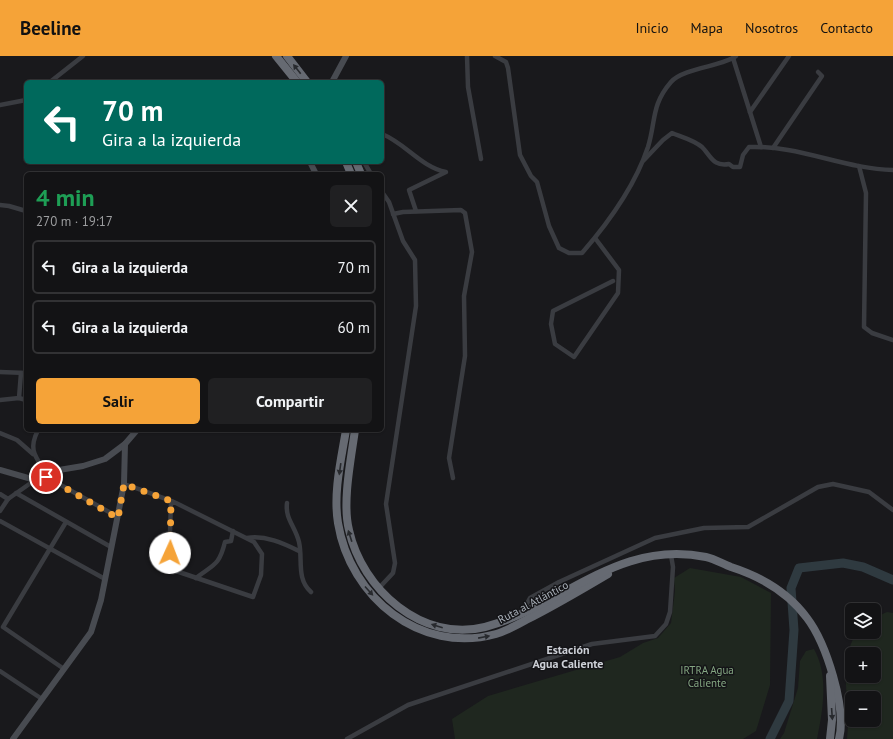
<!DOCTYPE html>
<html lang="es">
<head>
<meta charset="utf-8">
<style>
	:root { --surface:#131315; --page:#202022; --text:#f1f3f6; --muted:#9d9ea0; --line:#323234; --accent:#f5a338 }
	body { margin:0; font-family:"PT Sans",sans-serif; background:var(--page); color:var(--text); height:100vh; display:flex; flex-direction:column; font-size:15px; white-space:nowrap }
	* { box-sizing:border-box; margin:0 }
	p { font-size:13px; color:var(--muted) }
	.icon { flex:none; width:22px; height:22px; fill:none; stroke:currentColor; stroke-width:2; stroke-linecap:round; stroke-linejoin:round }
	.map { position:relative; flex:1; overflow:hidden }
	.panel { position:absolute; left:24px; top:116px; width:360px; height:260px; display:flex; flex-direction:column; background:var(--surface); border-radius:6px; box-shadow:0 1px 3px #0004,0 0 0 1px var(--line) }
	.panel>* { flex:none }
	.guide { position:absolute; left:24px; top:24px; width:360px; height:84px; border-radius:6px; box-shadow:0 1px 3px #0004,0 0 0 1px var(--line); background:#00695c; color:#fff; overflow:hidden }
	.tools { position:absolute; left:845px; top:547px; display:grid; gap:8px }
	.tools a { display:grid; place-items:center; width:36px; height:36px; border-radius:6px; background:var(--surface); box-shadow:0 1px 3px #0004,0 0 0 1px var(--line); font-size:20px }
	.pin { position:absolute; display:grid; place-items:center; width:34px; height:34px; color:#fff; margin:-17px; border:2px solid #fff; border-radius:50%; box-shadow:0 1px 4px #0007 }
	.me { position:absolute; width:44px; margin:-22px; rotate:2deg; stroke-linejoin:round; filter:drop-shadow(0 0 3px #0008) }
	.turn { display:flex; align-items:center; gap:14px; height:84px; padding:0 12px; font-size:18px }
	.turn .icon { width:52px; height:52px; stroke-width:2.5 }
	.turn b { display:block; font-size:28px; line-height:34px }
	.round { display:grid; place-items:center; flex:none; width:42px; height:42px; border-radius:6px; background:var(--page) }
	.head { display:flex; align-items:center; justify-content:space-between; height:68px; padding:0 12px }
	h1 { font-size:24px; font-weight:600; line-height:30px; color:#1e9e55 }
	.button { display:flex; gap:8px; margin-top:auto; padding:8px 12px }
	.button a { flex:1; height:46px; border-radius:6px; background:var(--accent); color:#111; font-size:16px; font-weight:600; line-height:46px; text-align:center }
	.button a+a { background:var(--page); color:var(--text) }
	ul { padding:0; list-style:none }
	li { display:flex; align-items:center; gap:12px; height:54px; margin:0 8px 6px; padding:0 4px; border:2px solid var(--line); border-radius:6px }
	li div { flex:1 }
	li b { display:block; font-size:15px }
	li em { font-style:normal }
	header { display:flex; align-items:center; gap:24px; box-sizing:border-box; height:56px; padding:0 20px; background:var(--accent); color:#111 }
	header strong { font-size:19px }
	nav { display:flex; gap:22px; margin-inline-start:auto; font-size:14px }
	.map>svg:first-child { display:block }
</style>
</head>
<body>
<header>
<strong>Beeline</strong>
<nav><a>Inicio</a><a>Mapa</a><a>Nosotros</a><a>Contacto</a></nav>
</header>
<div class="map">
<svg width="893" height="683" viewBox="0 0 893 683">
	<rect width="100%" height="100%" fill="#19191c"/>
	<g fill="#1f271f" fill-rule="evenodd">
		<path d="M 690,512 L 741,521 L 771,537 L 770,629 L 756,675 L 743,683 L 455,683 L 452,663 L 488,640 L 620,601 L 643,587 L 658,582 L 671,567 L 675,535 L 674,522 Z"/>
		<path d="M 887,556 L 893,557 L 893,683 L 847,683 C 852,646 836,609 857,576 L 874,576 L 874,562 ZM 852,598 L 874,598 L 874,620 L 852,620 ZM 852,642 L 874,642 L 874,664 L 852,664 Z"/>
		<path d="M 814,593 C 829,620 823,654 817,683 L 780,683 L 784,677 L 798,632 L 800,605 L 806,595 Z"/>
	</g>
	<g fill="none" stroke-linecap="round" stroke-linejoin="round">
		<path stroke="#2f3a40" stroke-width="9" d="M 770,683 L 789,645 L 794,574 L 791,532 L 799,512 L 843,507 L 863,511 L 893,524"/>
		<g stroke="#3a3c41" stroke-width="4.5">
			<path d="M 467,0 L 468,31 L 481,103"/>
			<path d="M 495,0 L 506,6 L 508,12 L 520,99 L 531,120 L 537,126 L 549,170 L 559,192 L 569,197 L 582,197 C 609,166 635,130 648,91 C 656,65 651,49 671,26 C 683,12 724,10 736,0"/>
			<path d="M 733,2 L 761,91"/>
			<path d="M 50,26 L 83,0"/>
			<path d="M 0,49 L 26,44"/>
			<path d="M 750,56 L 789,0"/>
			<path d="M 382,78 C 405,87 421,111 446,116 L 409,134 L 416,155"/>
			<path d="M 773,92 L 822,20 L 818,16"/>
			<path d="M 644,104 L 663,84 L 672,77 C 682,81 694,84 702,91 C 711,100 713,111 729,108 L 733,111 L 740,111 L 743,99 L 749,91 C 799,89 844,113 893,114"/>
			<path d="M 364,106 L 371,118"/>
			<path d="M 859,110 L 866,137 L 864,271 L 872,277 L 893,284"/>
			<path d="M 0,149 L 9,150 L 26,155"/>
			<path d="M 393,158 L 403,156 L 461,154 L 465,157 L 472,196 L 464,240 L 465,300 L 449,402 L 453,422"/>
			<path d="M 595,182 L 619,214 L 618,237 L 574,301 L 555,288 L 551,268 L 553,255 L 613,225"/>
			<path d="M 0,316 L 26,317"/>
			<path d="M 19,342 L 21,317"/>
			<path d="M 0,344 L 19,342 L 26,344"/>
			<path d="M 38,374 C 28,394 35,400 46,417"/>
			<path d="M 0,377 L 17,384 L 33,398"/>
			<path d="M 43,419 L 118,461"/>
			<path d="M 124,428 C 141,434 159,440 176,447 L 254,486 L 262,498 L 261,519 L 253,541 L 173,514 L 169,508 L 171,445"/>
			<path d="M 16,437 L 111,491"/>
			<path d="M 0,438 L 8,443"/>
			<path d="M 287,447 C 285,463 295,470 299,486 C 303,503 296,523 311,536"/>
			<path d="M 0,455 L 8,443 L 35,424"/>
			<path d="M 0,465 L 105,523"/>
			<path d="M 247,482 C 265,479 283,487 299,495"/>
			<path d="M 196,522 C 214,508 219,510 225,486 L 231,485 L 233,475"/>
			<path d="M 379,532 L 393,517 L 395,507 L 386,448 L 416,250 L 415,204 L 403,185 L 389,146 L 382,136"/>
			<path d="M 523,555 L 530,542 L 559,526 L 655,482 L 704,472 L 748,471 L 818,431 L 833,428 L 869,436 L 893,454"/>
			<path d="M 64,613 L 3,571 L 66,466"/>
			<path d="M 0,615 L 42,643"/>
			<path d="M 347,683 L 408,649 L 592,588 L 655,580 L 666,568 L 670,556 L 673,511 L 671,499"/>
		</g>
		<g stroke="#484b51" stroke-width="6">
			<path d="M 332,26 L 346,0"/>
			<path d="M 310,106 L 316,118"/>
			<path d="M 0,414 L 35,424 L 53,415 L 83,410 L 105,403 L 125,388"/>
			<path d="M 13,683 L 91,576 L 101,544 L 124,428 L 125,388 L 137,374"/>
		</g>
		<g stroke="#666a72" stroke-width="8">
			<path d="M 276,0 L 297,26"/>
			<path d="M 287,0 L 307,26"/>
			<path d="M 346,106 L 351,118"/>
			<path d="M 356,106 L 361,118"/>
			<path d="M 346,374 C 341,404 333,437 338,467 C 350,541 420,599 496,578 C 506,575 517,569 526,564 C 554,550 581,534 608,518"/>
			<path d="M 355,374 C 351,403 342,447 349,474 C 362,533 422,587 485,571 C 564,550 617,483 706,501 C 715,503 723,508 731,511 C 762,521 788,536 807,562 C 826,587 847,652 839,683"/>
			<path d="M 830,683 L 832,664 L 830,620"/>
		</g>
	</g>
	<defs><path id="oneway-solid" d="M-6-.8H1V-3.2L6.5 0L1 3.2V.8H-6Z"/></defs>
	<g fill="#282a2e">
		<use href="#oneway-solid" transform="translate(297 13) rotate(-128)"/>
		<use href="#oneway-solid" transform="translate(340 413) rotate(98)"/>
		<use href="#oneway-solid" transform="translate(350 480) rotate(-108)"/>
		<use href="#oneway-solid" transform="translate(369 535) rotate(48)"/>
		<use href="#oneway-solid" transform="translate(437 570) rotate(-163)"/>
		<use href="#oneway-solid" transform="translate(484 581) rotate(-11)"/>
		<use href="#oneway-solid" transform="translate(832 658) rotate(86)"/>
	</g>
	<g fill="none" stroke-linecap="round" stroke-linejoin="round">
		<path stroke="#f5a338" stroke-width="7" stroke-dasharray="0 12.6" d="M 46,421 L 118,462 L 124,428 L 171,445 L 170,497"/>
	</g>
	<g text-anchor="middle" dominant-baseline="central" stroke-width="3" stroke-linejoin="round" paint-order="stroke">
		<g font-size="11" fill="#abb2bb" stroke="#141417">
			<text transform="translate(533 546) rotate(-28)">Ruta al Atlántico</text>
		</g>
		<g font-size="11" fill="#84a682" stroke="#141417">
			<text x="707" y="614">IRTRA Agua<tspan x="707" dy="13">Caliente</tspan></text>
		</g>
		<g font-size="12" font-weight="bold" fill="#cdd0d7" stroke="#141417">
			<text x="568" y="593">Estación<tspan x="568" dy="14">Agua Caliente</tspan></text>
		</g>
	</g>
</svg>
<div class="tools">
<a><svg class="icon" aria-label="layers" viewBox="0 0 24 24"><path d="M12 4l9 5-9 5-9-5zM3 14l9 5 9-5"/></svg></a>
<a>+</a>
<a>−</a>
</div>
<div class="pin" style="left:46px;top:421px;background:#d93025"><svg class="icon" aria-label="arrive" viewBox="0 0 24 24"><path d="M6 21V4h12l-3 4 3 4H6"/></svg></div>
<svg class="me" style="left:170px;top:497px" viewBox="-20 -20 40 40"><circle r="19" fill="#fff"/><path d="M0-13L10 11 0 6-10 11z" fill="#f5a338"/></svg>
<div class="guide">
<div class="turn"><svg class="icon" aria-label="left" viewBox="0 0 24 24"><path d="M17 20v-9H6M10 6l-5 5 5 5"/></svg><div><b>70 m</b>Gira a la izquierda</div></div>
</div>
<section class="panel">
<div class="head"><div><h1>4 min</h1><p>270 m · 19:17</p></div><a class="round"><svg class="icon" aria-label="close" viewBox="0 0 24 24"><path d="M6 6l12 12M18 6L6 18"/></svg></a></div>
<ul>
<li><svg class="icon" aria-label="left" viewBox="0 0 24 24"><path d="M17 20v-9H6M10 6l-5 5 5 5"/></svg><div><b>Gira a la izquierda</b></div><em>70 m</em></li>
<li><svg class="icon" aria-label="left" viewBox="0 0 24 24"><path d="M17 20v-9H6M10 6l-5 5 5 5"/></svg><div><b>Gira a la izquierda</b></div><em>60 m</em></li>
</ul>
<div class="button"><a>Salir</a><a>Compartir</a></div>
</section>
</div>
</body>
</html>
